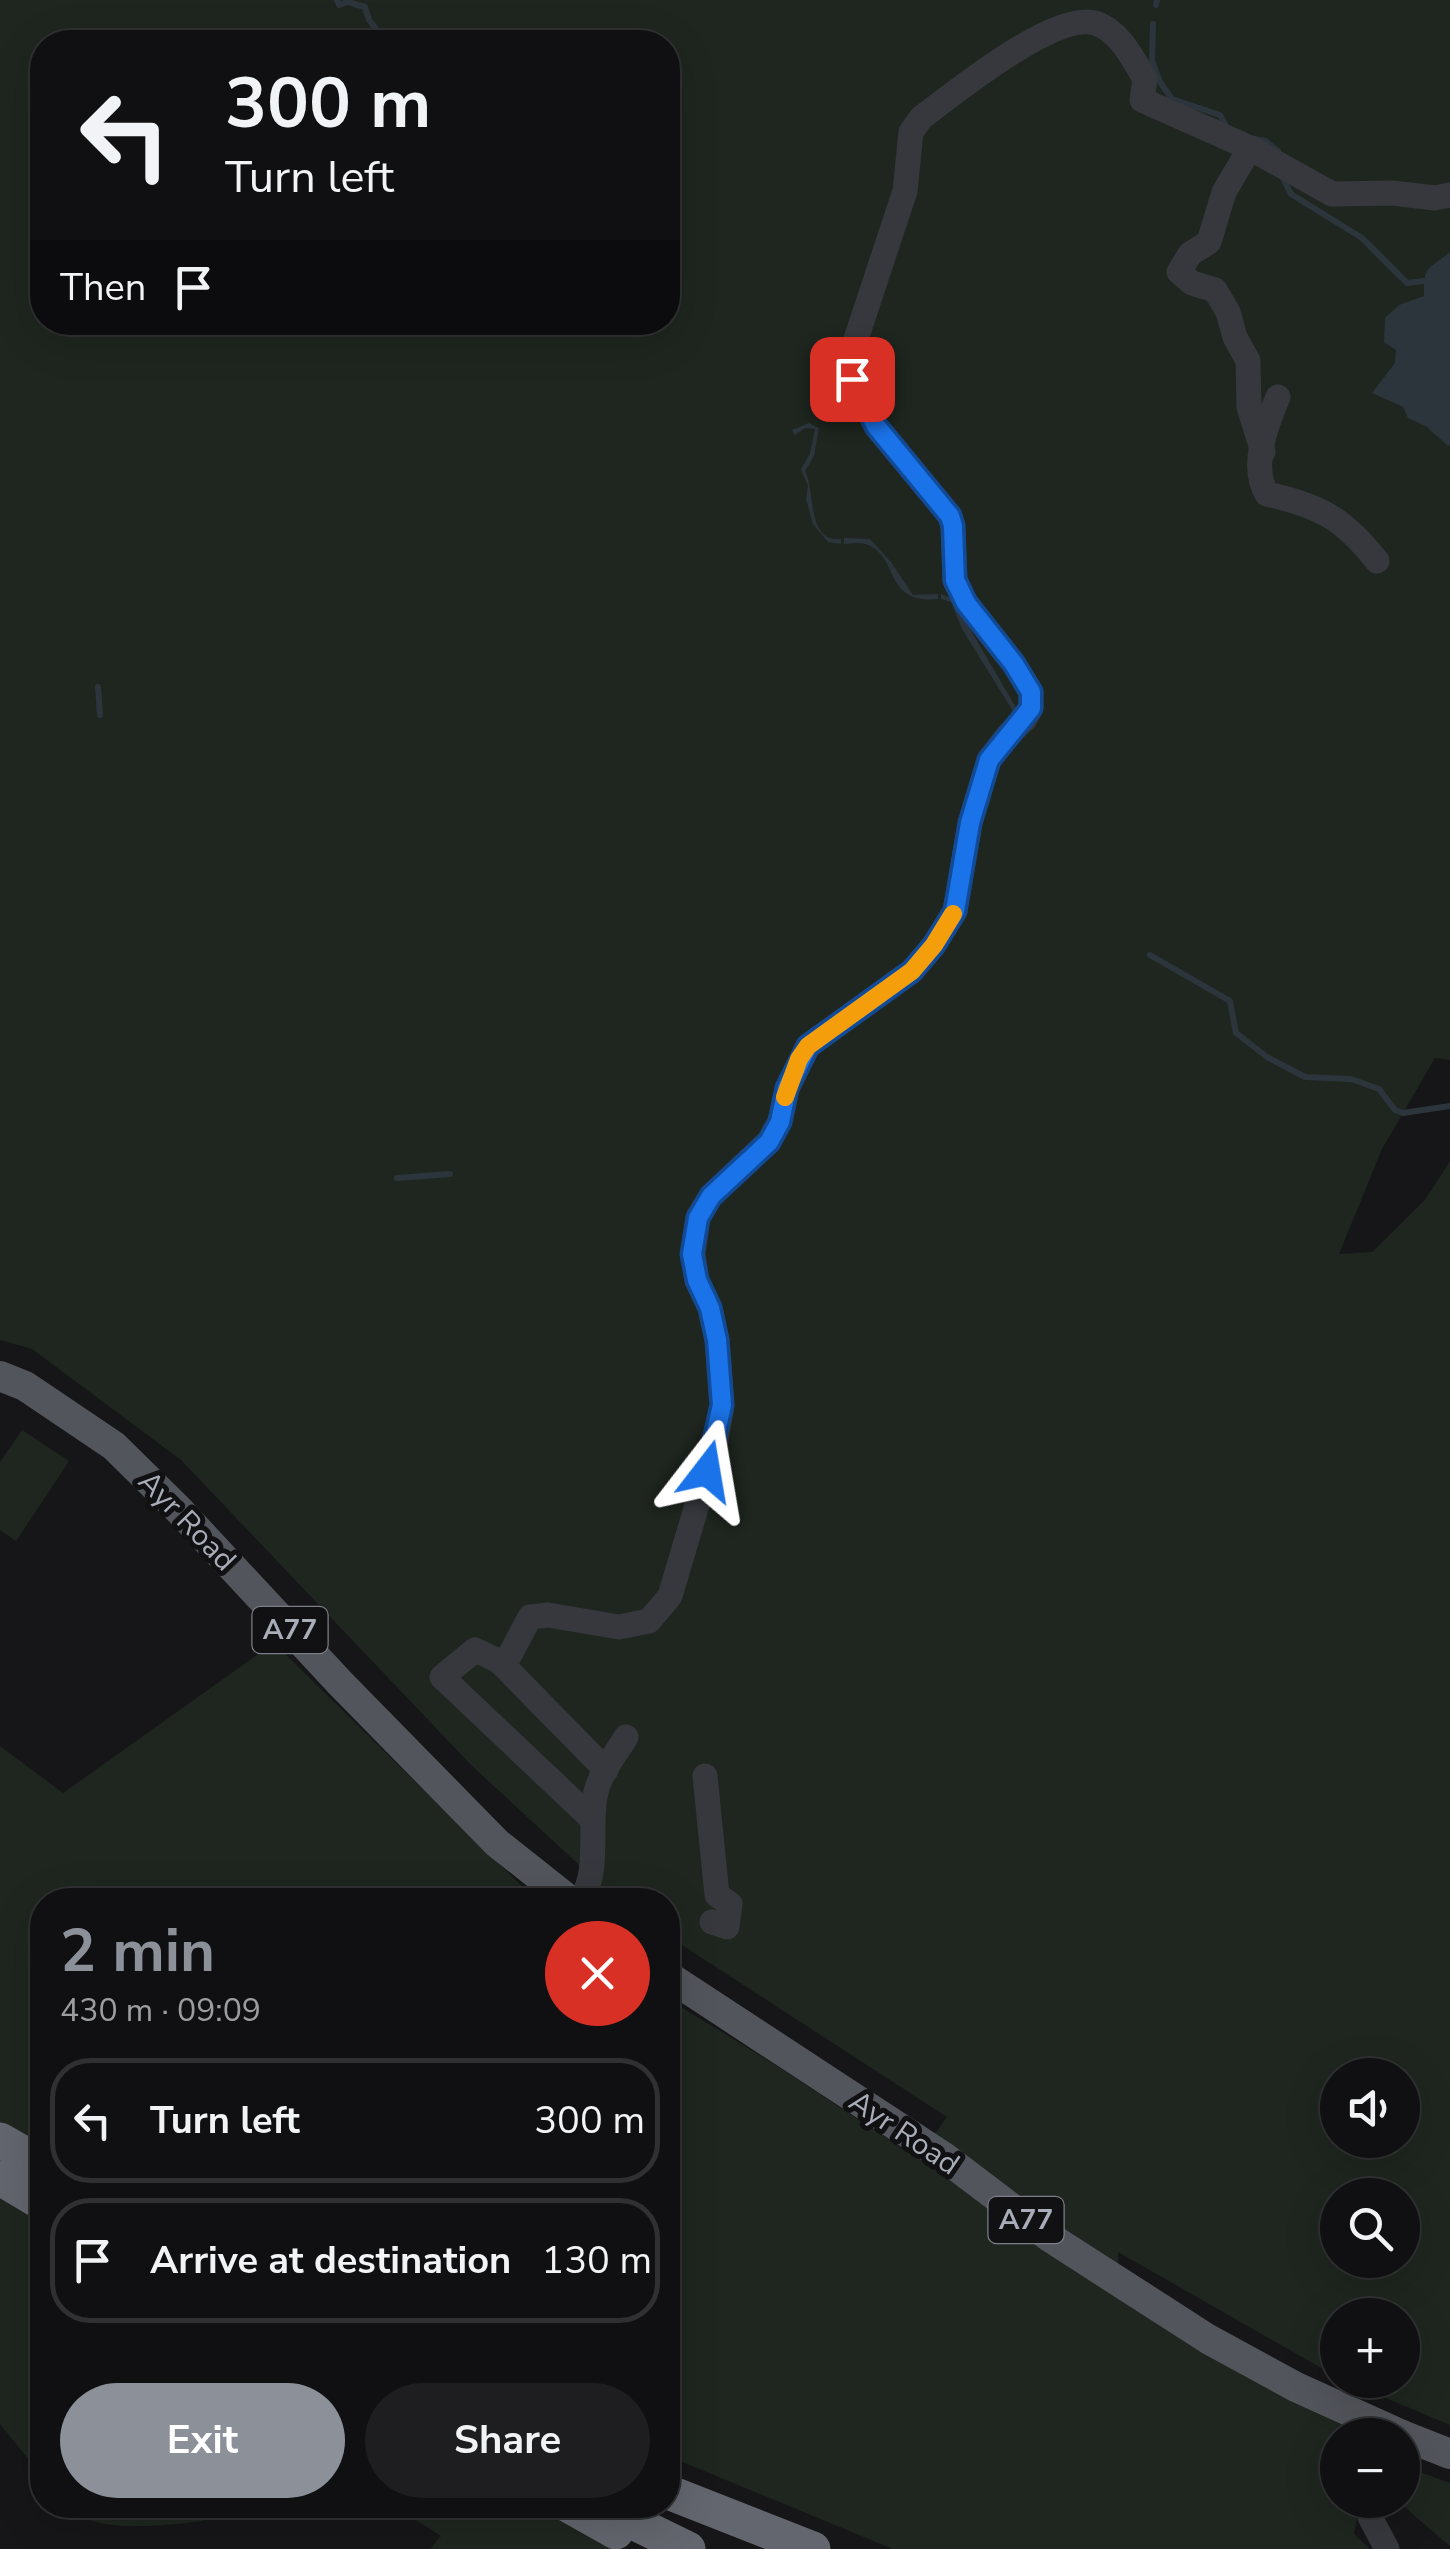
<!DOCTYPE html>
<html lang="en">
<head>
<meta charset="utf-8">
<style>
	:root { --surface:#101012; --page:#1e1e20; --text:#f1f3f6; --muted:#9c9d9f; --line:#303032; --accent:#8c9099 }
	body { margin:0; font-family:"Nunito Sans",sans-serif; background:var(--page); color:var(--text); height:100vh; display:flex; flex-direction:column; font-size:38px; white-space:nowrap }
	* { box-sizing:border-box; margin:0 }
	p { font-size:32px; color:var(--muted) }
	.icon { flex:none; width:55px; height:55px; fill:none; stroke:currentColor; stroke-width:2; stroke-linecap:round; stroke-linejoin:round }
	.map { position:relative; flex:1; overflow:hidden }
	.sheet { position:absolute; left:30px; top:1888px; width:650px; height:630px; display:flex; flex-direction:column; background:var(--surface); border-radius:40px; box-shadow:0 10px 40px #0002,0 0 0 2px var(--line) }
	.sheet>* { flex:none }
	.top-card { position:absolute; left:30px; top:30px; width:650px; height:305px; border-radius:40px; box-shadow:0 10px 40px #0002,0 0 0 2px var(--line); background:#101012; color:var(--text); overflow:hidden }
	.tools { position:absolute; left:1320px; top:2058px; display:grid; gap:20px }
	.tools a { display:grid; place-items:center; width:100px; height:100px; border-radius:50%; background:var(--surface); box-shadow:0 10px 40px #0002,0 0 0 2px var(--line); font-size:50px }
	.pin { position:absolute; display:grid; place-items:center; width:85px; height:85px; color:#fff; margin:-42px; border-radius:20px; box-shadow:0 5px 15px #0006 }
	.me { position:absolute; width:110px; margin:-55px; rotate:14deg; stroke-linejoin:round; filter:drop-shadow(0 0 8px #0008) }
	.turn { display:flex; align-items:center; gap:35px; height:210px; padding:0 30px; font-size:45px }
	.turn .icon { width:130px; height:130px; stroke-width:2.5 }
	.turn b { display:block; font-size:70px; line-height:85px }
	.then { display:flex; align-items:center; height:95px; padding:0 30px; background:#0003; gap:20px; font-size:38px }
	.round { display:grid; place-items:center; flex:none; width:105px; height:105px; border-radius:52px; background:var(--page) }
	.head { display:flex; align-items:center; justify-content:space-between; height:170px; padding:0 30px }
	h1 { font-size:60px; font-weight:700; line-height:75px; color:var(--accent) }
	.primary-button { display:flex; gap:20px; margin-top:auto; padding:20px 30px }
	.primary-button a { flex:1; height:115px; border-radius:60px; background:var(--accent); color:#fff; font-size:40px; font-weight:700; line-height:115px; text-align:center }
	.primary-button a+a { background:var(--page); color:var(--text) }
	ul { padding:0; list-style:none }
	li { display:flex; align-items:center; gap:30px; height:125px; margin:0 20px 15px; padding:0 10px; border:5px solid var(--line); border-radius:40px }
	li div { flex:1 }
	li b { display:block; font-size:38px }
	li em { font-style:normal }
	.map>svg:first-child { display:block }
</style>
</head>
<body>
<div class="map">
<svg width="1450" height="2549" viewBox="0 0 1450 2549">
	<rect width="100%" height="100%" fill="#161618"/>
	<g fill="#1e261f" fill-rule="evenodd">
		<path d="M 0,0 L 1450,0 L 1450,1060 L 1435,1058 L 1382,1149 L 1339,1254 L 1372,1252 L 1425,1200 L 1450,1161 L 1450,2425 L 1343,2380 L 1402,2380 L 1402,2315 L 1338,2315 L 1337,2377 L 1118,2252 L 1120,2299 L 1366,2435 L 1338,2435 L 1338,2500 L 1360,2500 L 1354,2534 L 1370,2549 L 893,2549 L 668,2456 L 668,1999 L 771,2062 L 917,2158 L 947,2117 L 668,1936 L 668,1900 L 617,1900 L 472,1766 L 181,1460 L 32,1349 L 0,1340 ZM 42,42 L 668,42 L 668,322 L 42,322 ZM 1338,2075 L 1402,2075 L 1402,2140 L 1338,2140 ZM 1338,2195 L 1402,2195 L 1402,2260 L 1338,2260 Z"/>
		<path d="M 22,1430 L 69,1461 L 16,1541 L 0,1530 L 0,1462 Z"/>
		<path d="M 274,1643 L 536,1900 L 42,1900 L 42,2476 L 0,2424 L 0,1746 L 63,1793 Z"/>
		<path d="M 1403,2466 L 1450,2483 L 1450,2546 L 1409,2511 L 1400,2500 Z"/>
		<path d="M 66,2505 L 218,2505 L 203,2521 C 168,2525 91,2536 66,2505 Z"/>
		<path d="M 393,2505 L 532,2505 L 621,2549 L 430,2549 L 441,2536 Z"/>
	</g>
	<g fill="#2c353c">
		<path d="M 1450,252 L 1450,445 L 1448,446 L 1427,427 L 1408,418 L 1403,407 L 1372,393 L 1395,363 L 1396,350 L 1384,342 L 1385,318 L 1399,305 L 1424,296 C 1423,264 1429,270 1450,252 Z"/>
		<path d="M 809,423 L 819,428 L 814,456 L 805,471 C 816,491 806,543 841,539 L 841,544 L 828,542 L 813,524 L 806,499 L 808,486 L 801,469 L 810,454 L 815,429 L 805,428 L 795,435 L 792,430 Z"/>
		<path d="M 844,538 L 870,539 L 891,562 L 913,595 L 938,594 L 938,599 C 883,604 900,558 868,545 C 861,542 852,544 844,544 Z"/>
		<path d="M 941,594 L 952,598 L 1019,713 L 1016,716 L 962,629 L 951,602 L 941,599 Z"/>
	</g>
	<g fill="none" stroke-linecap="round" stroke-linejoin="round">
		<g stroke="#2c353c" stroke-width="6">
			<path d="M 337,0 L 339,5 L 348,2 L 365,7 L 369,20 L 377,30"/>
			<path d="M 1156,5 L 1157,0"/>
			<path d="M 1153,24 L 1152,61 L 1160,82 L 1172,99 L 1220,115 L 1228,130"/>
			<path d="M 1254,139 L 1265,141 L 1278,151"/>
			<path d="M 1283,178 L 1291,194 L 1362,238 L 1407,283 L 1423,281"/>
			<path d="M 98,687 L 100,715"/>
			<path d="M 1150,955 L 1230,1001 L 1236,1033 L 1267,1057 L 1305,1077 L 1351,1079 L 1379,1089 L 1395,1110 L 1403,1113 L 1450,1106"/>
			<path d="M 397,1178 L 450,1174"/>
		</g>
		<g stroke="#37383d" stroke-width="25">
			<path d="M 1250,148 L 1224,192 L 1209,242 L 1190,254 L 1179,272 L 1192,283 L 1215,290 L 1228,312 L 1235,337 L 1248,361 L 1249,407 L 1263,452"/>
			<path d="M 1278,397 C 1266,425 1250,467 1267,494 C 1320,506 1343,518 1377,561"/>
			<path d="M 504,1666 L 530,1617 L 548,1615 L 619,1627 L 649,1621 L 670,1596 L 716,1441 L 722,1405 L 717,1340 L 710,1308 L 697,1281 L 693,1254 L 698,1217 L 711,1196 L 769,1141 L 780,1121 L 787,1089 L 808,1046 L 912,971 L 934,945 L 955,911 L 970,823 L 989,760 L 1008,735 L 1025,719 L 1031,708 L 1031,692 L 1014,664 L 966,603 L 955,581 L 953,526 L 950,516 L 876,426 L 852,379 L 856,339 L 905,191 L 911,132 L 921,118 C 954,93 1055,11 1095,23 C 1119,30 1133,59 1145,79 L 1142,100 L 1250,148 L 1332,194 L 1392,193 L 1435,198 L 1450,195"/>
			<path d="M 705,1776 L 717,1895 L 730,1904 L 727,1927 L 712,1922"/>
			<path d="M 592,1819 L 442,1677 L 475,1650 L 499,1661 L 606,1770"/>
			<path d="M 581,1900 C 602,1867 586,1821 598,1785 C 604,1768 617,1752 626,1737"/>
			<path d="M 1372,2500 L 1370,2517 L 1387,2549"/>
		</g>
		<g stroke="#53555c" stroke-width="30">
			<path d="M 0,1376 L 25,1386 L 114,1446 L 179,1510 L 341,1684 L 497,1843 L 569,1900"/>
			<path d="M 668,1976 L 944,2157 L 1051,2238 L 1208,2339 L 1296,2387 L 1402,2435"/>
			<path d="M 1402,2435 L 1450,2454"/>
		</g>
		<g stroke="#63666e" stroke-width="35">
			<path d="M 0,2140 L 42,2164"/>
			<path d="M 0,2178 L 42,2203"/>
			<path d="M 668,2492 L 813,2549"/>
			<path d="M 568,2505 L 616,2532"/>
			<path d="M 598,2505 L 688,2549"/>
		</g>
	</g>
	<g fill="none" stroke-linecap="round" stroke-linejoin="round">
		<defs>
			<path id="route" d="M 707,1471 L 722,1405 L 717,1340 L 710,1308 L 697,1280 L 692,1254 L 698,1218 L 711,1196 L 769,1142 L 780,1122 L 787,1088 L 808,1046 L 912,971 L 934,945 L 955,911 L 970,823 L 989,760 L 1031,708 L 1031,692 L 1014,664 L 966,603 L 955,580 L 953,526 L 950,516 L 876,426 L 852,379"/>
		</defs>
		<use href="#route" stroke="#114b97" stroke-width="25"/>
		<use href="#route" stroke="#1a73e8" stroke-width="18"/>
		<path stroke="#f59e0b" stroke-width="18" d="M 785,1097 L 799,1059 L 808,1046 L 912,971 L 934,945 L 953,914"/>
	</g>
	<g text-anchor="middle" dominant-baseline="central" stroke-width="10" stroke-linejoin="round" paint-order="stroke">
		<g fill="#111113" stroke="#7b7e86" stroke-width="2.5">
			<rect x="252.5" y="1607" width="75" height="46" rx="8"/>
			<rect x="988.5" y="2197" width="75" height="46" rx="8"/>
		</g>
		<g font-size="28" font-weight="bold" fill="#a8adb8">
			<text x="290" y="1630">A77</text>
			<text x="1026" y="2220">A77</text>
		</g>
		<g font-size="30" fill="#a8adb8" stroke="#111113">
			<text transform="translate(187 1521) rotate(46)">Ayr Road</text>
			<text transform="translate(904 2133) rotate(34)">Ayr Road</text>
		</g>
	</g>
</svg>
<div class="tools">
<a><svg class="icon" aria-label="sound" viewBox="0 0 24 24"><path d="M4 9h4l5-4v14l-5-4H4zM17 9q2 3 0 6"/></svg></a>
<a><svg class="icon" aria-label="search" viewBox="0 0 24 24"><circle cx="10" cy="10" r="6"/><path d="M15 15l6 6"/></svg></a>
<a>+</a>
<a>−</a>
</div>
<div class="pin" style="left:852px;top:379px;background:#d93025"><svg class="icon" aria-label="arrive" viewBox="0 0 24 24"><path d="M6 21V4h12l-3 4 3 4H6"/></svg></div>
<svg class="me" style="left:707px;top:1471px" viewBox="-20 -20 40 40"><path d="M0-17L14 15 0 8-14 15z" fill="#1a73e8" stroke="#fff" stroke-width="4"/></svg>
<div class="top-card">
<div class="turn"><svg class="icon" aria-label="left" viewBox="0 0 24 24"><path d="M17 20v-9H6M10 6l-5 5 5 5"/></svg><div><b>300 m</b>Turn left</div></div>
<div class="then">Then<svg class="icon" aria-label="arrive" viewBox="0 0 24 24"><path d="M6 21V4h12l-3 4 3 4H6"/></svg></div>
</div>
<section class="sheet">
<div class="head"><div><h1>2 min</h1><p>430 m · 09:09</p></div><a class="round" style="background:#d93025;color:#fff"><svg class="icon" aria-label="close" viewBox="0 0 24 24"><path d="M6 6l12 12M18 6L6 18"/></svg></a></div>
<ul>
<li><svg class="icon" aria-label="left" viewBox="0 0 24 24"><path d="M17 20v-9H6M10 6l-5 5 5 5"/></svg><div><b>Turn left</b></div><em>300 m</em></li>
<li><svg class="icon" aria-label="arrive" viewBox="0 0 24 24"><path d="M6 21V4h12l-3 4 3 4H6"/></svg><div><b>Arrive at destination</b></div><em>130 m</em></li>
</ul>
<div class="primary-button"><a>Exit</a><a>Share</a></div>
</section>
</div>
</body>
</html>
